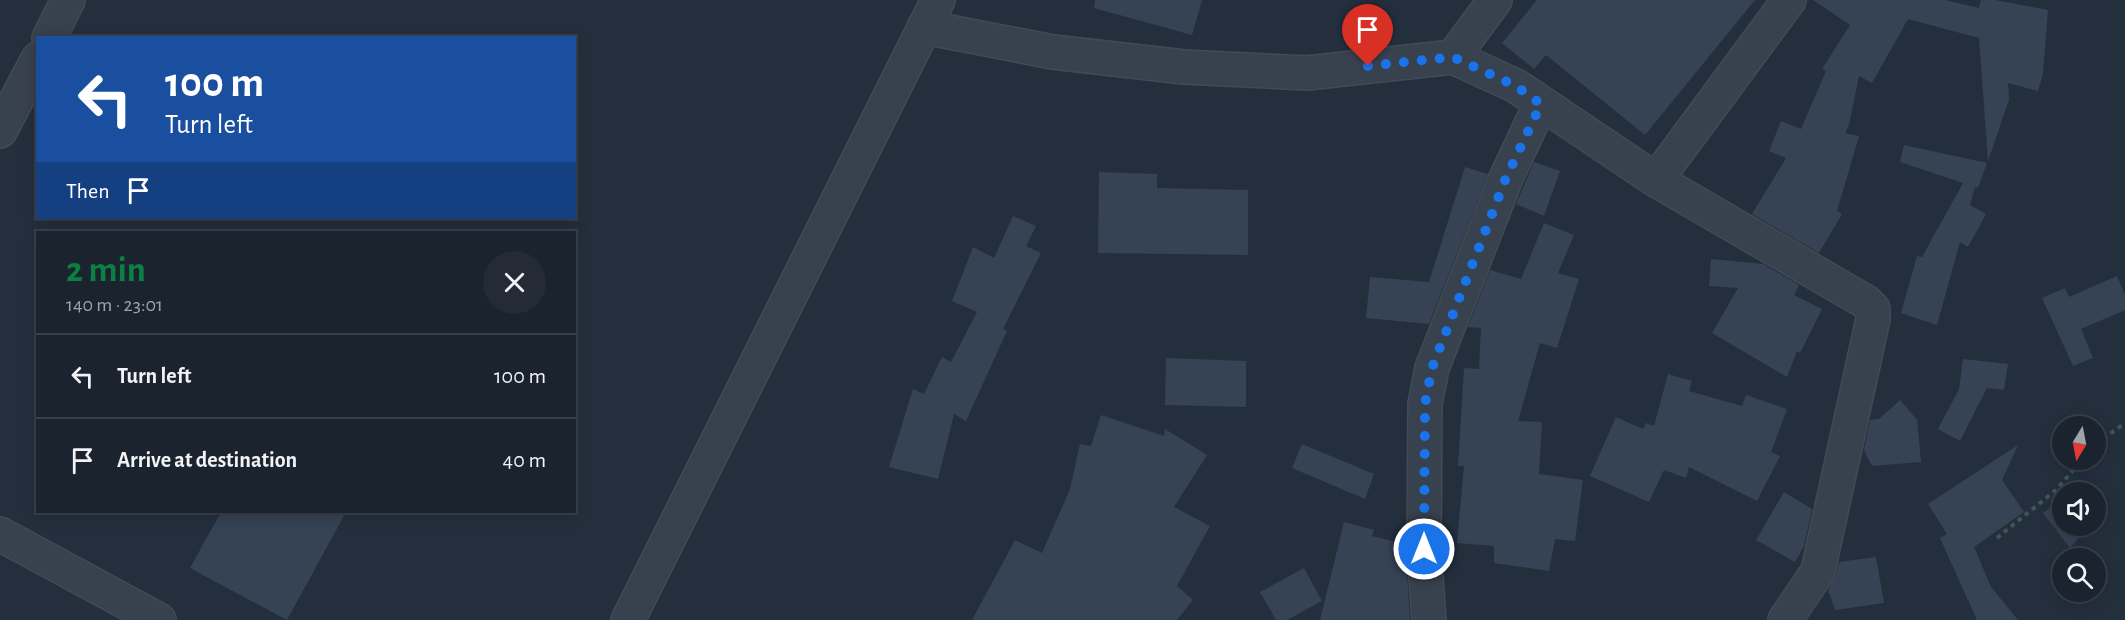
<!DOCTYPE html>
<html lang="en">
<head>
<meta charset="utf-8">
<style>
	:root { --surface:#1b232e; --page:#242b36; --text:#f1f3f6; --muted:#a0a4aa; --line:#39404a; --accent:#0b8043 }
	body { margin:0; font-family:"Alegreya Sans",sans-serif; background:var(--page); color:var(--text); height:100vh; display:flex; flex-direction:column; font-size:22px; white-space:nowrap }
	* { box-sizing:border-box; margin:0 }
	p { font-size:20px; color:var(--muted) }
	.icon { flex:none; width:33px; height:33px; fill:none; stroke:currentColor; stroke-width:2; stroke-linecap:round; stroke-linejoin:round }
	.map { position:relative; flex:1; overflow:hidden }
	.side { position:absolute; left:36px; top:231px; width:540px; height:282px; display:flex; flex-direction:column; background:var(--surface); border-radius:0px; box-shadow:0 3px 15px #0003,0 0 0 2px var(--line) }
	.side>* { flex:none }
	.banner { position:absolute; left:36px; top:36px; width:540px; height:183px; border-radius:0px; box-shadow:0 3px 15px #0003,0 0 0 2px var(--line); background:#1a4fa0; color:#fff; overflow:hidden }
	.needle { width:39px; rotate:190deg }
	.controls { position:absolute; left:2052px; top:416px; display:grid; gap:12px }
	.controls a { display:grid; place-items:center; width:54px; height:54px; border-radius:50%; background:var(--surface); box-shadow:0 3px 15px #0003,0 0 0 2px var(--line); font-size:30px }
	.pin { position:absolute; display:grid; place-items:center; width:51px; height:51px; color:#fff; margin:-62px -26px; border-radius:50% 50% 50% 0; rotate:-45deg; box-shadow:0 0 6px #0007 }
	.pin .icon { rotate:45deg }
	.me { position:absolute; width:66px; margin:-33px; rotate:0deg; stroke-linejoin:round; filter:drop-shadow(0 0 4px #0008) }
	.turn { display:flex; align-items:center; gap:21px; height:126px; padding:0 30px; font-size:27px }
	.turn .icon { width:78px; height:78px; stroke-width:2.5 }
	.turn b { display:block; font-size:42px; line-height:51px }
	.then { display:flex; align-items:center; height:57px; padding:0 30px; background:#0003; gap:12px; font-size:22px }
	.round { display:grid; place-items:center; flex:none; width:63px; height:63px; border-radius:32px; background:var(--page) }
	.overview { display:flex; align-items:center; justify-content:space-between; height:102px; padding:0 30px }
	h1 { font-size:36px; font-weight:700; line-height:45px; color:var(--accent) }
	ul { padding:0; list-style:none }
	li { display:flex; align-items:center; gap:18px; height:84px; padding:0 30px; border-top:2px solid var(--line) }
	li div { flex:1 }
	li b { display:block; font-size:22px }
	li em { font-style:normal }
	.map>svg:first-child { display:block }
</style>
</head>
<body>
<div class="map">
<svg width="2125" height="620" viewBox="0 0 2125 620">
	<rect width="100%" height="100%" fill="#242f3e"/>
	<g fill="#364354">
		<path d="M 1095,0 L 1202,0 L 1192,35 L 1094,8 Z"/>
		<path d="M 1537,0 L 1755,0 L 1645,135 L 1546,55 L 1534,69 L 1502,43 Z"/>
		<path d="M 1813,0 L 1945,0 L 1979,8 L 1981,0 L 1995,0 L 2048,10 L 2043,74 L 2038,91 L 2008,83 L 2009,100 L 1988,161 L 1979,38 L 1908,19 L 1872,83 L 1859,76 L 1849,125 L 1845,133 L 1859,136 L 1837,211 L 1842,214 L 1819,253 L 1752,214 L 1786,158 L 1769,151 L 1781,121 L 1801,129 L 1826,71 L 1822,69 L 1850,25 Z"/>
		<path d="M 1904,145 L 1987,163 L 1978,188 L 1975,187 L 1970,205 L 1986,214 L 1968,247 L 1960,242 L 1937,325 L 1901,313 L 1917,256 L 1922,257 L 1963,183 L 1900,162 Z"/>
		<path d="M 1534,162 L 1560,171 L 1544,216 L 1516,204 Z"/>
		<path d="M 1465,167 L 1488,174 L 1429,324 L 1366,318 L 1370,277 L 1429,282 Z"/>
		<path d="M 1099,172 L 1157,174 L 1157,188 L 1248,190 L 1248,255 L 1098,253 Z"/>
		<path d="M 1013,216 L 1036,226 L 1026,246 L 1041,253 L 1003,329 L 1007,331 L 966,421 L 954,414 L 938,479 L 889,467 L 913,389 L 924,394 L 942,357 L 951,362 L 977,312 L 952,301 L 973,247 L 994,258 Z"/>
		<path d="M 1544,223 L 1574,235 L 1558,273 L 1579,279 L 1557,348 L 1540,343 L 1518,421 L 1542,422 L 1539,474 L 1583,480 L 1575,541 L 1555,539 L 1549,571 L 1494,563 L 1494,546 L 1457,543 L 1464,466 L 1458,466 L 1464,368 L 1479,369 L 1481,328 L 1468,327 L 1490,270 L 1521,279 Z"/>
		<path d="M 1711,259 L 1763,264 L 1799,285 L 1794,295 L 1822,309 L 1800,353 L 1797,351 L 1787,377 L 1712,333 L 1738,288 L 1709,286 Z"/>
		<path d="M 2117,276 L 2125,295 L 2125,310 L 2081,329 L 2093,358 L 2073,366 L 2042,298 L 2065,288 L 2069,297 Z"/>
		<path d="M 1166,358 L 1246,361 L 1246,407 L 1165,405 Z"/>
		<path d="M 1963,359 L 2008,364 L 2004,390 L 1987,388 L 1960,441 L 1938,429 L 1959,389 Z"/>
		<path d="M 1668,374 L 1692,381 L 1689,391 L 1742,406 L 1746,395 L 1787,409 L 1771,452 L 1780,456 L 1757,501 L 1689,467 L 1686,478 L 1664,470 L 1649,502 L 1590,476 L 1616,417 L 1643,429 L 1646,423 L 1654,426 Z"/>
		<path d="M 1900,400 L 1917,420 L 1921,462 L 1872,466 L 1864,450 L 1870,420 L 1879,419 Z"/>
		<path d="M 1101,415 L 1164,436 L 1165,429 L 1207,455 L 1174,507 L 1210,526 L 1177,586 L 1193,600 L 1177,620 L 972,620 L 1015,540 L 1042,553 L 1070,489 L 1080,444 L 1091,446 Z"/>
		<path d="M 1302,444 L 1374,474 L 1365,499 L 1292,468 Z"/>
		<path d="M 2018,445 L 2002,480 L 2024,512 L 1974,547 L 1991,587 L 2018,620 L 1977,620 L 1940,538 L 1947,534 L 1928,504 Z"/>
		<path d="M 1784,492 L 1812,509 L 1804,546 L 1795,562 L 1756,540 Z"/>
		<path d="M 2062,499 L 2062,525 L 2089,525 L 2070,548 L 2043,513 Z"/>
		<path d="M 221,512 L 346,512 L 287,620 L 190,568 Z"/>
		<path d="M 1344,522 L 1374,530 L 1372,536 L 1393,541 L 1407,571 L 1410,620 L 1320,620 Z"/>
		<path d="M 1876,557 L 1884,603 L 1835,610 L 1828,590 L 1836,575 L 1839,562 Z"/>
		<path d="M 1304,568 L 1322,601 L 1287,620 L 1276,620 L 1260,592 Z"/>
	</g>
	<g fill="none" stroke-linecap="round" stroke-linejoin="round">
		<defs>
			<g id="minor">
				<path d="M 924,27 L 1053,52 L 1184,67 L 1307,73 L 1453,57 L 1516,86 L 1656,180"/>
				<path d="M 49,38 L 68,0"/>
				<path d="M 1453,57 L 1495,0"/>
				<path d="M 0,131 L 38,59"/>
				<path d="M 0,534 L 159,620"/>
				<path d="M 628,620 L 938,0"/>
				<path d="M 1429,620 L 1424,549 L 1425,404 L 1432,368 L 1506,178 L 1541,103"/>
				<path d="M 1785,620 L 1818,571 L 1873,319 L 1873,309 L 1866,302 L 1656,180 L 1789,0"/>
			</g>
		</defs>
		<use href="#minor" stroke="#414a57" stroke-width="36"/>
		<g stroke="#3f5557" stroke-width="4" stroke-dasharray="4.5 4.5" stroke-linecap="butt">
			<path d="M 2096,444 L 2125,423"/>
			<path d="M 1997,538 L 2056,490 L 2083,459"/>
		</g>
		<use href="#minor" stroke="#38414e" stroke-width="33"/>
	</g>
	<g fill="none" stroke-linecap="round" stroke-linejoin="round">
		<path stroke="#1a73e8" stroke-width="10" stroke-dasharray="0 18" d="M 1368,66 L 1453,57 L 1516,86 L 1541,104 L 1506,178 L 1432,368 L 1425,404 L 1424,549"/>
	</g>
</svg>
<div class="controls">
<a><svg class="needle" viewBox="-14 -14 28 28"><path d="M0-13l5 13h-10z" fill="#e53935"/><path d="M0 13l5-13h-10z" fill="#a0a4aa"/></svg></a>
<a><svg class="icon" aria-label="sound" viewBox="0 0 24 24"><path d="M4 9h4l5-4v14l-5-4H4zM17 9q2 3 0 6"/></svg></a>
<a><svg class="icon" aria-label="search" viewBox="0 0 24 24"><circle cx="10" cy="10" r="6"/><path d="M15 15l6 6"/></svg></a>
</div>
<div class="pin" style="left:1368px;top:66px;background:#d93025"><svg class="icon" aria-label="arrive" viewBox="0 0 24 24"><path d="M6 21V4h12l-3 4 3 4H6"/></svg></div>
<svg class="me" style="left:1424px;top:549px" viewBox="-20 -20 40 40"><circle r="17" fill="#1a73e8" stroke="#fff" stroke-width="3"/><path d="M0-11L8 9 0 5-8 9z" fill="#fff"/></svg>
<div class="banner">
<div class="turn"><svg class="icon" aria-label="left" viewBox="0 0 24 24"><path d="M17 20v-9H6M10 6l-5 5 5 5"/></svg><div><b>100 m</b>Turn left</div></div>
<div class="then">Then<svg class="icon" aria-label="arrive" viewBox="0 0 24 24"><path d="M6 21V4h12l-3 4 3 4H6"/></svg></div>
</div>
<section class="side">
<div class="overview"><div><h1>2 min</h1><p>140 m · 23:01</p></div><a class="round"><svg class="icon" aria-label="close" viewBox="0 0 24 24"><path d="M6 6l12 12M18 6L6 18"/></svg></a></div>
<ul>
<li><svg class="icon" aria-label="left" viewBox="0 0 24 24"><path d="M17 20v-9H6M10 6l-5 5 5 5"/></svg><div><b>Turn left</b></div><em>100 m</em></li>
<li><svg class="icon" aria-label="arrive" viewBox="0 0 24 24"><path d="M6 21V4h12l-3 4 3 4H6"/></svg><div><b>Arrive at destination</b></div><em>40 m</em></li>
</ul>
</section>
</div>
</body>
</html>
